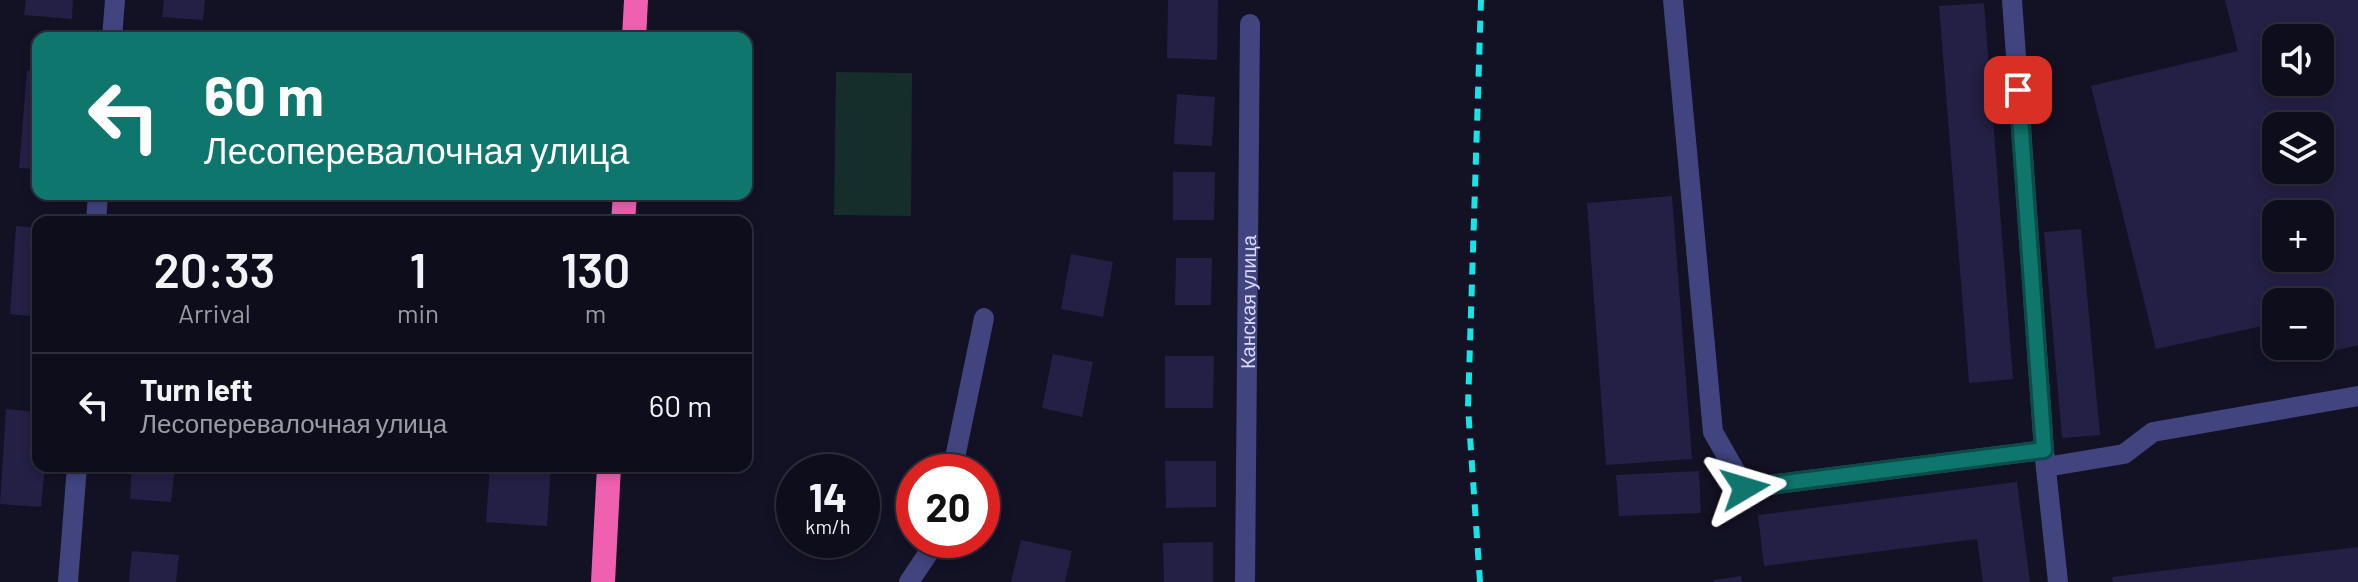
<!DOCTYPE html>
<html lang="en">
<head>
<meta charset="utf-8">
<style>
	:root { --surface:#0e0d1b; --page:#171624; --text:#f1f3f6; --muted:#9b9ca3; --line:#2e2d3a }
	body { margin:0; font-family:Barlow,sans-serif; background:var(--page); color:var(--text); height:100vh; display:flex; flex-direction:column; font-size:30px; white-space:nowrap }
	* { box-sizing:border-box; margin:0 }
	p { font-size:26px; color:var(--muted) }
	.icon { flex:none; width:44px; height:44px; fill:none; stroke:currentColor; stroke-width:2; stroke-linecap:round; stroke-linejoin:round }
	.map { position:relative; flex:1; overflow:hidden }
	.panel { position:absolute; left:32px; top:216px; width:720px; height:256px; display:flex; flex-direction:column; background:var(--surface); border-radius:16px; box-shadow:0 4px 12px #0003,0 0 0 2px var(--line) }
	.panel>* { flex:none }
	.guide { position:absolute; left:32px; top:32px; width:720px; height:168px; border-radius:16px; box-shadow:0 4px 12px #0003,0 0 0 2px var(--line); background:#0f766e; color:#fff; overflow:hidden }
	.controls { position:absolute; left:2262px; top:24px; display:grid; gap:16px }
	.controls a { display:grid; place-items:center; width:72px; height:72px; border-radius:16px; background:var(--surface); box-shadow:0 4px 12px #0003,0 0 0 2px var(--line); font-size:40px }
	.speed { position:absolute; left:776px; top:454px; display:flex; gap:16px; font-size:40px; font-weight:700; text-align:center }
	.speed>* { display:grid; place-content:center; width:104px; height:104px; border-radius:50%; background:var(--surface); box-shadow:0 4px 12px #0003,0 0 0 2px var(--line); line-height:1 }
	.speed small { font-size:20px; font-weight:400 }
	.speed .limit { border:12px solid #d22; background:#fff; color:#111 }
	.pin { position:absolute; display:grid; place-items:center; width:68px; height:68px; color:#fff; margin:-34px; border-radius:16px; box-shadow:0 4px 12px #0006 }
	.me { position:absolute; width:88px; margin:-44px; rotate:83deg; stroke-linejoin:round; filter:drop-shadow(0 0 6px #0008) }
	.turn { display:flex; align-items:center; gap:28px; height:168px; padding:0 40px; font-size:36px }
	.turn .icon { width:104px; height:104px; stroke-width:2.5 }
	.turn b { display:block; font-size:56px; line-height:68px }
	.eta { display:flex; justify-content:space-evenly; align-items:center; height:136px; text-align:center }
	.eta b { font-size:48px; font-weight:600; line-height:56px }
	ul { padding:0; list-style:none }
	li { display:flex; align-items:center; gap:24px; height:104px; padding:0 40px; border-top:2px solid var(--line) }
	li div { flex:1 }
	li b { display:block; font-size:30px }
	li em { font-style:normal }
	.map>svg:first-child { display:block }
</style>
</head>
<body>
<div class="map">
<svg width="2358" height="582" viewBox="0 0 2358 582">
	<rect width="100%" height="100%" fill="#131124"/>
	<path fill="#152e2b" d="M 836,72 L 912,73 L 911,216 L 834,215 Z"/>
	<g fill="#241f44" fill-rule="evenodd">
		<path d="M 26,0 L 73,0 L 72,19 L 24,15 Z"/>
		<path d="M 164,0 L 205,0 L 203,20 L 162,17 Z"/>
		<path d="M 1168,0 L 1218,0 L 1217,60 L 1167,58 Z"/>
		<path d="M 2225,0 L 2358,0 L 2358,345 L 2310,357 L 2307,346 L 2320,346 L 2320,302 L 2276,302 L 2276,323 L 2156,349 L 2091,86 L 2238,51 ZM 2276,38 L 2320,38 L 2320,82 L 2276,82 ZM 2276,126 L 2320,126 L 2320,170 L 2276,170 ZM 2276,214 L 2320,214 L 2320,258 L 2276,258 Z"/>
		<path d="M 1984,3 L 2013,379 L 1969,383 L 1939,6 Z"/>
		<path d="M 27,70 L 38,71 L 38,169 L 19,168 Z"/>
		<path d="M 1177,94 L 1215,97 L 1212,146 L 1174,144 Z"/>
		<path d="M 1173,172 L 1215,172 L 1214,220 L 1173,220 Z"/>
		<path d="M 1672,196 L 1692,459 L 1606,465 L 1587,203 Z"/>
		<path d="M 16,226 L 38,228 L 38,317 L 10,314 Z"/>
		<path d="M 2081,229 L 2100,435 L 2062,438 L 2044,232 Z"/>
		<path d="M 1071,254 L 1113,262 L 1103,317 L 1061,309 Z"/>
		<path d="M 1176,258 L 1212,258 L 1211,305 L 1175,305 Z"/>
		<path d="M 1053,354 L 1093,362 L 1082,417 L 1042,408 Z"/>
		<path d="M 1165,356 L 1214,356 L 1213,408 L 1165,408 Z"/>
		<path d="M 6,409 L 38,412 L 38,466 L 45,466 L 41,507 L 0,504 Z"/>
		<path d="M 1165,461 L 1216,461 L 1216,507 L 1166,508 Z"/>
		<path d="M 132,466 L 175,466 L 171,502 L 130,499 Z"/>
		<path d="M 490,466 L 551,466 L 547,526 L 486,522 Z"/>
		<path d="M 1699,471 L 1701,513 L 1619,516 L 1616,475 Z"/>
		<path d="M 2017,482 L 2030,582 L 1983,582 L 1977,539 L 1764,566 L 1758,515 Z"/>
		<path d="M 1021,540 L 1072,551 L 1065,582 L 1011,582 Z"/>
		<path d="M 1213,542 L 1213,582 L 1164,582 L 1163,543 Z"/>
		<path d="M 2358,547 L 2358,582 L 2113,582 L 2112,577 Z"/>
		<path d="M 132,551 L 179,555 L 176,582 L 129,582 Z"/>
		<path d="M 1741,576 L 1742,582 L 1714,582 L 1714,580 Z"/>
	</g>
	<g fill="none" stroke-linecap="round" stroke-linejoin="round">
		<g stroke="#41447f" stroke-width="20">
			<path d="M 1673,0 L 1713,432 L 1745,488 L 2044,450"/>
			<path d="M 2012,0 L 2044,450 L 2058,582"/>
			<path d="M 112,38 L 115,0"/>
			<path d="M 96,222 L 98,194"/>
			<path d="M 2046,467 L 2124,454 L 2153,432 L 2358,396"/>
			<path d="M 952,472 L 984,318"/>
			<path d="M 68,582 L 77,466"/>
			<path d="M 909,582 L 937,540"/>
			<path id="s1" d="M 1245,582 L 1250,24"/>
		</g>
		<g stroke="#ef60b0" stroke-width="24">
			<path d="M 634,38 L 636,0"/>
			<path d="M 623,222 L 625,194"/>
			<path d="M 603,582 L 609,466"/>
		</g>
		<path stroke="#18e4e8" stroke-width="6" stroke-dasharray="12 10" stroke-linecap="butt" d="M 1480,582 L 1468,407 L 1481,0"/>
	</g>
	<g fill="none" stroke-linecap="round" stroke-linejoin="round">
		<defs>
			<path id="route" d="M 1745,488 L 2044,450 L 2018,90"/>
		</defs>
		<use href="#route" stroke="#0a4d48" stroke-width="20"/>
		<use href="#route" stroke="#0f766e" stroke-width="14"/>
	</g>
	<g text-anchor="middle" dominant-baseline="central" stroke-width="6" stroke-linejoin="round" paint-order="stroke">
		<g font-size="20" fill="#dad9fb" stroke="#131124">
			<text stroke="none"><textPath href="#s1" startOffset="280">Канская улица</textPath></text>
		</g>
	</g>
</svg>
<div class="controls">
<a><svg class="icon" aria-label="sound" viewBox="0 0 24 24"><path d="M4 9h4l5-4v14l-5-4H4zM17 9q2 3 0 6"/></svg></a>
<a><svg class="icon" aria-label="layers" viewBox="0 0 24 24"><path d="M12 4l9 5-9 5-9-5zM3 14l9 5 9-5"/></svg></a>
<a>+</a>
<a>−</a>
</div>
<div class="speed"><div>14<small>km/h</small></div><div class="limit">20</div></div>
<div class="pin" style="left:2018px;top:90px;background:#d93025"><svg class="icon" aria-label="arrive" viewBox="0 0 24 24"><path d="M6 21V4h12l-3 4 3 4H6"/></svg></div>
<svg class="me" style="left:1745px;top:488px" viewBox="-20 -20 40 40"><path d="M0-17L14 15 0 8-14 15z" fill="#0f766e" stroke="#fff" stroke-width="4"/></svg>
<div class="guide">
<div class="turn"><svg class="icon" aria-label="left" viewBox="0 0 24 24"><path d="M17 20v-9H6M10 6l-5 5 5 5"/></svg><div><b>60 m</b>Лесоперевалочная улица</div></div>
</div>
<section class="panel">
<div class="eta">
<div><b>20:33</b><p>Arrival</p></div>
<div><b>1</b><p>min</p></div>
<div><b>130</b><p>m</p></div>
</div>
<ul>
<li><svg class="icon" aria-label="left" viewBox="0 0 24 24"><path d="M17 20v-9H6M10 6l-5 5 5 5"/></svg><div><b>Turn left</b><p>Лесоперевалочная улица</p></div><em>60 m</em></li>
</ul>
</section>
</div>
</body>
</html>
